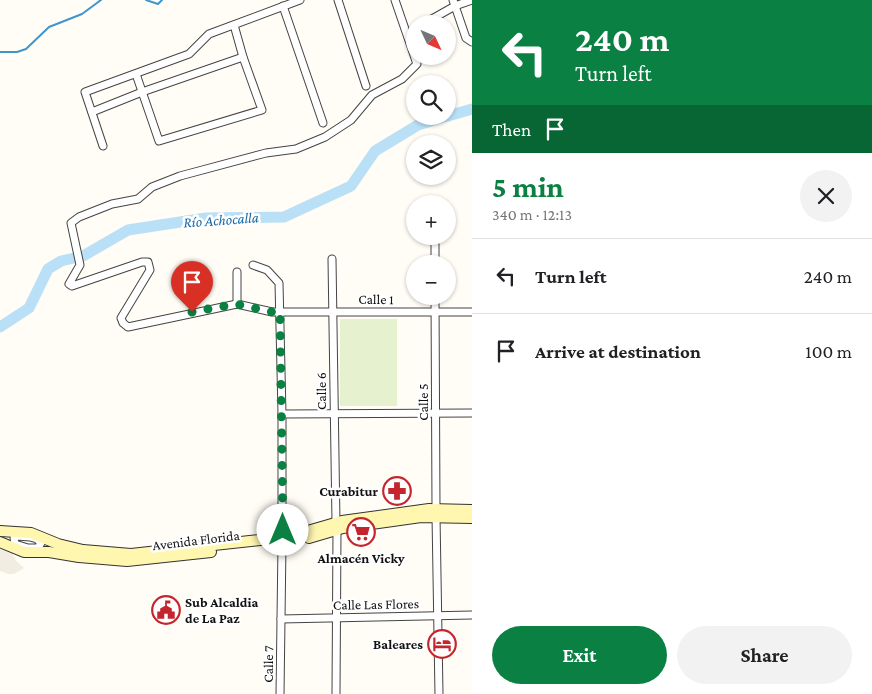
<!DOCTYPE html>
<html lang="en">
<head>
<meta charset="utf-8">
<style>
	:root { --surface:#fff; --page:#f2f2f2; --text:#202124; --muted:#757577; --line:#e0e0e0; --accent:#0b8043 }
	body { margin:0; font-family:"Crimson Pro",serif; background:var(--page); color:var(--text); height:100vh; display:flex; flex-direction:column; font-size:19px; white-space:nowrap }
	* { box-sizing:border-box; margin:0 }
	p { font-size:16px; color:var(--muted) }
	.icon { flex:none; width:28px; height:28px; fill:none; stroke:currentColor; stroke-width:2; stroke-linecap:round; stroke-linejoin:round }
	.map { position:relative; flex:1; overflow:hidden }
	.drawer { display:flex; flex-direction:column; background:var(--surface); width:400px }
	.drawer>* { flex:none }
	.hud { background:#0b8043; color:#fff; overflow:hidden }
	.needle { width:32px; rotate:134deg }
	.buttons { position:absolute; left:406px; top:15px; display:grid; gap:10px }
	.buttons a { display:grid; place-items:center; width:50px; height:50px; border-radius:50%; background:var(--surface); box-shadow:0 1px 4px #0004; font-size:25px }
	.pin { position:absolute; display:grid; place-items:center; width:42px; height:42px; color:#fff; margin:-51px -21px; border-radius:50% 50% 50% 0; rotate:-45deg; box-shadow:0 0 5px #0007 }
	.pin .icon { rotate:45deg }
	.me { position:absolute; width:55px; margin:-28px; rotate:0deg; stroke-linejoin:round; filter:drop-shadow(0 0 4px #0008) }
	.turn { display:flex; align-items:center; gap:18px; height:105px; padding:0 20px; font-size:22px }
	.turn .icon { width:65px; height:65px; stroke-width:2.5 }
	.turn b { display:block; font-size:35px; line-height:42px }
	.then { display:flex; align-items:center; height:48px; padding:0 20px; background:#0003; gap:10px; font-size:19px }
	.round { display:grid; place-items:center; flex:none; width:52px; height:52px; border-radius:26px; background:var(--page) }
	.headline { display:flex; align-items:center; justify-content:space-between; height:85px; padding:0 20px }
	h1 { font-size:30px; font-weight:700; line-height:38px; color:var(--accent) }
	.cta { display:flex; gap:10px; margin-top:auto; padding:10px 20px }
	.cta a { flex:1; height:58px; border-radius:30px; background:var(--accent); color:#fff; font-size:20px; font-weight:700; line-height:58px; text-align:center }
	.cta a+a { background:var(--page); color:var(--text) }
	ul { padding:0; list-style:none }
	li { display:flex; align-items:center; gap:15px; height:75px; padding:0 20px; border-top:1px solid var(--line) }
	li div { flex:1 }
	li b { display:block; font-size:19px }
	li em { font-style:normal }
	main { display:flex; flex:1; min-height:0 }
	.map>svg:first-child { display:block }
</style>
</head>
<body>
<main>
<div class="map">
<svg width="472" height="694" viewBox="0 0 472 694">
	<rect width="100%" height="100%" fill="#fffdf5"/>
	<rect fill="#e6f2cf" x="340" y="319" width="57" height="87"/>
	<path fill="#f1ede2" d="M 0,547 L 12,553 L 16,561 L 24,568 L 14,574 L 8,574 L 0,571 Z"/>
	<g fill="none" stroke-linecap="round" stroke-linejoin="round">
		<g stroke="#3f96cf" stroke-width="2">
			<path d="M 146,0 L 158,4 L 162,0"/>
			<path d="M 0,52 L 17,52 L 26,49 L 49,27 L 82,14 L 101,0"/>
		</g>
		<g stroke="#b9e0f7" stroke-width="11">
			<path d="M 448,116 L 472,109"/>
			<path d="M 0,327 L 29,308 L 48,269 L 61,261 L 83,256 L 128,230 L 206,218 L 284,217 L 351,186 L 375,151 L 418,125 L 447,116"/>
		</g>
		<defs>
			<g id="street">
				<path d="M 338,0 L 366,86"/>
				<path d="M 395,0 L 417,64 L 402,79 L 372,95 L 351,120 L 325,137 L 296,149 L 266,153 L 180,176 L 152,187 L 138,199 L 112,204 L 79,217 L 71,223 L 80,265 L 69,284 L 72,286 L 142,262 L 148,262 L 150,270 L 121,318 L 123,323 L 128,327 L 237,304 L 272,312 L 472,312"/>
				<path d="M 453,0 L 466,38 L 472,42"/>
				<path d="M 283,6 L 323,123"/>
				<path d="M 423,24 L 455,6 L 472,0"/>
				<path d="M 136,74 L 159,141 L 262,110 L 243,57 L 234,25"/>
				<path d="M 92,112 L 142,92 L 243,57"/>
				<path d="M 103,146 L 85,92 L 189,54 L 209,34 L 300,0"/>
				<path d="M 435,238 L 435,264"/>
				<path d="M 332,259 L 336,523"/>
				<path d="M 253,265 L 267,270 L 279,283 L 282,414 L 282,537"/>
				<path d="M 435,296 L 436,509"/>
				<path d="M 237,304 L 237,272"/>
				<path d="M 282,414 L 472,413"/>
				<path d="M 436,516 L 439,694"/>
				<path d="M 17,536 L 30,537 L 37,539 L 41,543 L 38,548 L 28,548 L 15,544 L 14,538 Z"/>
				<path d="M 281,619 L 472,615"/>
				<path d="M 280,694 L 282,544"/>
				<path d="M 336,694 L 337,530"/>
			</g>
			<g id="secondary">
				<path d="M 0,531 L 31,533 L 58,544 L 83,550 L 131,554 L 287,537 L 342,521 L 429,509 L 472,510"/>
				<path d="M 309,538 L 343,528 L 421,517 L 472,518"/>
				<path d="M 0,542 L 24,552 L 49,552 L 79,557 L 127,561 L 211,552"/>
			</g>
		</defs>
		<use href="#street" stroke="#444" stroke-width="9"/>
		<use href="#secondary" stroke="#333" stroke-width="12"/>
		<use href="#street" stroke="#fff" stroke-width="7"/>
		<use href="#secondary" stroke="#fff6b0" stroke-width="10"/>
	</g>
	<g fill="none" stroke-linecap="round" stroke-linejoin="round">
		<path stroke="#0b8043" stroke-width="9" stroke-dasharray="0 16.2" d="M 192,312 L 236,304 L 272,312 L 280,312 L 283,530"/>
	</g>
	<defs>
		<symbol id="pharmacy-ring" viewBox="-11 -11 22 22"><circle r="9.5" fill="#fff" stroke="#c4262e" stroke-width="1.5"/><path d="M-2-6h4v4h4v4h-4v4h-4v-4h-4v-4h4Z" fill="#c4262e"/></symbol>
		<symbol id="supermarket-ring" viewBox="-11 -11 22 22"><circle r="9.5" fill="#fff" stroke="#c4262e" stroke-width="1.5"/><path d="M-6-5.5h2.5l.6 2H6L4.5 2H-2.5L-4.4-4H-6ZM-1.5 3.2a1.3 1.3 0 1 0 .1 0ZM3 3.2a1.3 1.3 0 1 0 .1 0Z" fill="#c4262e"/></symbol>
		<symbol id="civic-ring" viewBox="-11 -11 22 22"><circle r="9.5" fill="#fff" stroke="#c4262e" stroke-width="1.5"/><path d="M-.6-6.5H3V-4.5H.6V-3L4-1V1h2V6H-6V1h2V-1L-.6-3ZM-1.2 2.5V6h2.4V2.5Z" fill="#c4262e"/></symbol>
		<symbol id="hotel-ring" viewBox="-11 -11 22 22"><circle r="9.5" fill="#fff" stroke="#c4262e" stroke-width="1.5"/><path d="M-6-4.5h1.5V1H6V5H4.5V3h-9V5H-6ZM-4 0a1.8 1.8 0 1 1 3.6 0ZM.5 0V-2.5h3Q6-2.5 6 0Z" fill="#c4262e"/></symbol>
	</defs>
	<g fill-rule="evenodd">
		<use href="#pharmacy-ring" x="381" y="475" width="32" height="32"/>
		<use href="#supermarket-ring" x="345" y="516" width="32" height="32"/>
		<use href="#civic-ring" x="150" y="594" width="32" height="32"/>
		<use href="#hotel-ring" x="426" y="628" width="32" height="32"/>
	</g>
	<g text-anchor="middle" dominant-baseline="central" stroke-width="5" stroke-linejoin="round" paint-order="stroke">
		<g font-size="14" fill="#111" stroke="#fff">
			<text transform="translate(376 299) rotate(1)">Calle 1</text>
			<text transform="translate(321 391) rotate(-90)">Calle 6</text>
			<text transform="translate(423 402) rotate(-90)">Calle 5</text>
			<text transform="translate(196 540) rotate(-7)">Avenida Florida</text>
			<text transform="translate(376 604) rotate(-1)">Calle Las Flores</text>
			<text transform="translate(268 664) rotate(-89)">Calle 7</text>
		</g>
		<g font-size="14" font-weight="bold" fill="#111" stroke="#fff" text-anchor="end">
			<text x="378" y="491">Curabitur</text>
			<text x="361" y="558" text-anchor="middle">Almacén Vicky</text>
			<text x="185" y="602" text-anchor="start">Sub Alcaldia<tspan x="185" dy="16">de La Paz</tspan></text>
			<text x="423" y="644">Baleares</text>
		</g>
		<g font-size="15" font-style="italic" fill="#1768a6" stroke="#fff">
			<text transform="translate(221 220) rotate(-4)">Río Achocalla</text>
		</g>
	</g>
</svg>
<div class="buttons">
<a><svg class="needle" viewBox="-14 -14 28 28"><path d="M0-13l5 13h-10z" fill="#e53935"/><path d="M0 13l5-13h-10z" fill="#757577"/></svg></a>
<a><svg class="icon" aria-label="search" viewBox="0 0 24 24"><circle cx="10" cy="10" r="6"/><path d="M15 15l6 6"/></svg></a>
<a><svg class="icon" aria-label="layers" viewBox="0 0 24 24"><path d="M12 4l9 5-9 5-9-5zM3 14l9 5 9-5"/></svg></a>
<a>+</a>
<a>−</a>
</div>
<div class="pin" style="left:192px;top:312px;background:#d93025"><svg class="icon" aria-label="arrive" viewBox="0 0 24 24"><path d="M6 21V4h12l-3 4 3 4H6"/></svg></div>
<svg class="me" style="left:283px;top:530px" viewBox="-20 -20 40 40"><circle r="19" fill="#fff"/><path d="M0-13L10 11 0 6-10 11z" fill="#0b8043"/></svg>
</div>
<section class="drawer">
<div class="hud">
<div class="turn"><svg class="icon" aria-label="left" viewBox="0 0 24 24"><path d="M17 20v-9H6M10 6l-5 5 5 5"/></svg><div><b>240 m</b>Turn left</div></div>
<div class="then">Then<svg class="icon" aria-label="arrive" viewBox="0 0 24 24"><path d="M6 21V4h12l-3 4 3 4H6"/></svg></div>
</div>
<div class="headline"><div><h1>5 min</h1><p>340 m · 12:13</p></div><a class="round"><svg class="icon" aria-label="close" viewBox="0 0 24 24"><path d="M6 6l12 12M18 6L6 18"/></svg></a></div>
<ul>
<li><svg class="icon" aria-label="left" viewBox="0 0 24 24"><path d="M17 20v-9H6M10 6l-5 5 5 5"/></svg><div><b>Turn left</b></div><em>240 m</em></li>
<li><svg class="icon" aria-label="arrive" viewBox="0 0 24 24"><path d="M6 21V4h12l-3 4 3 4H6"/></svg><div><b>Arrive at destination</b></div><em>100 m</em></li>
</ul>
<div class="cta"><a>Exit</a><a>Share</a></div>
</section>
</main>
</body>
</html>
